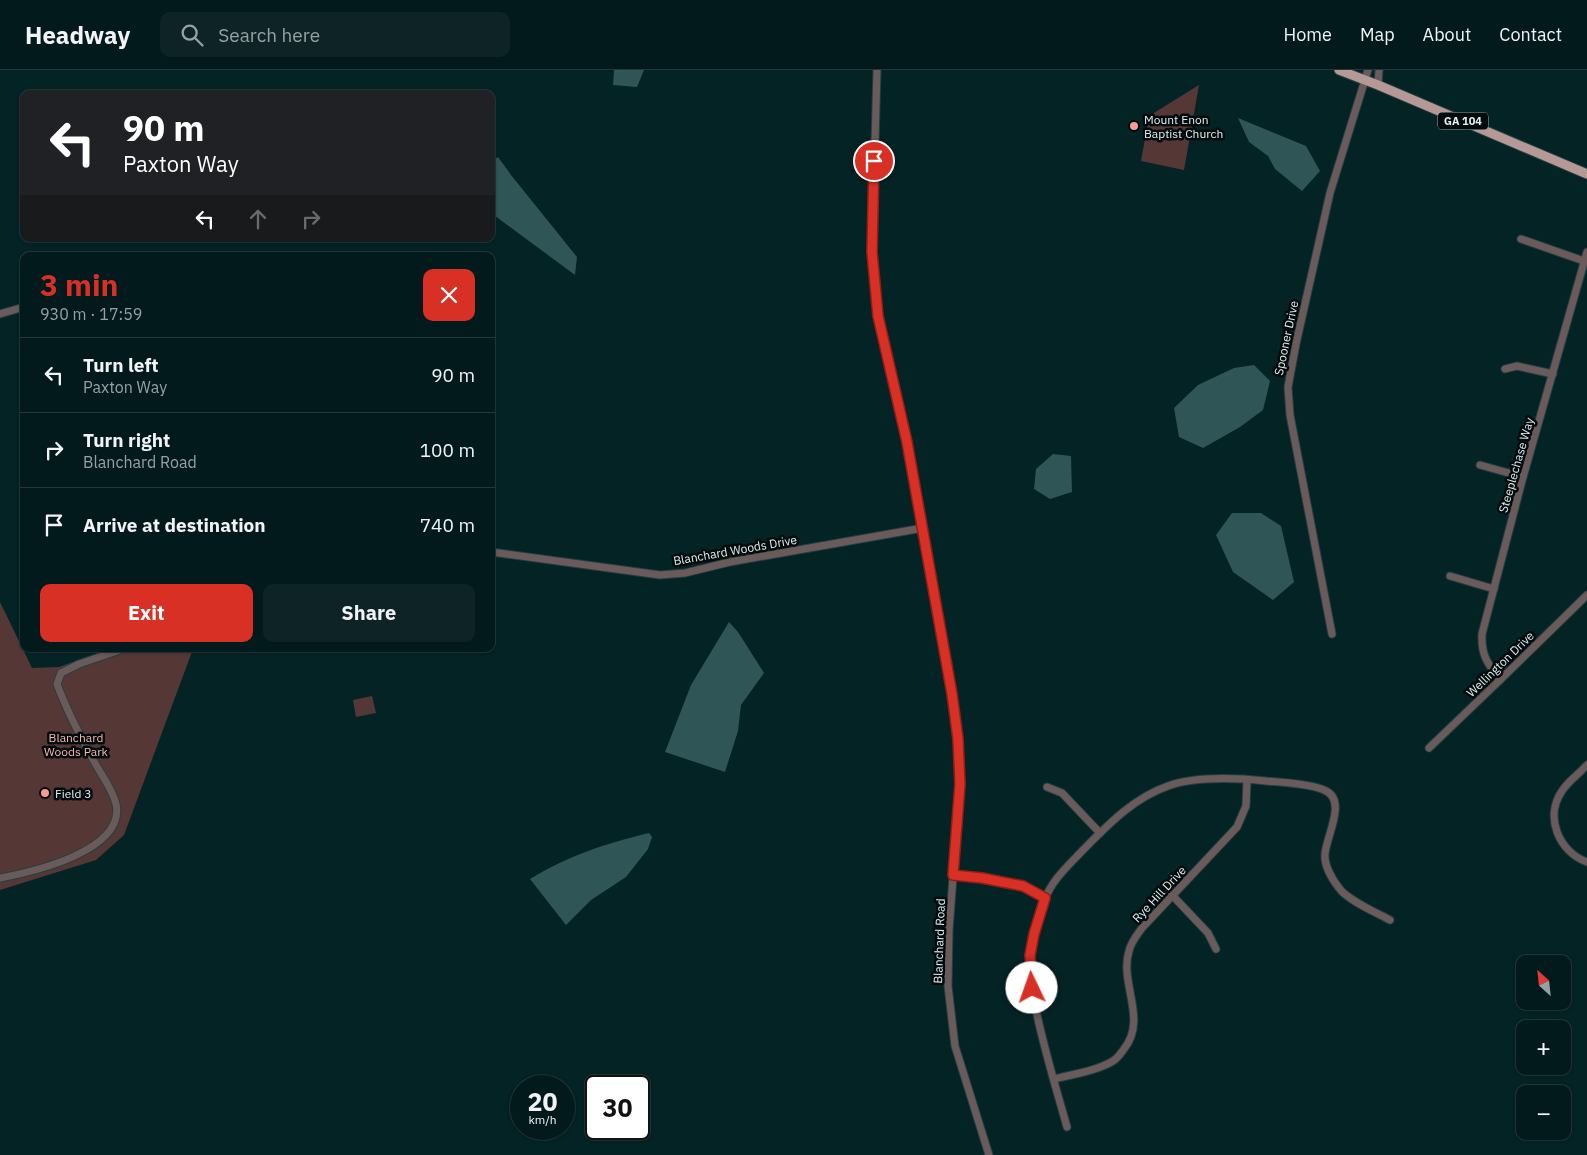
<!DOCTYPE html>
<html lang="en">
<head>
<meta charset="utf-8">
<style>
	:root { --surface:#031a1c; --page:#0d2325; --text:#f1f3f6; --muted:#97a1a3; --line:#24383b; --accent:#d93025 }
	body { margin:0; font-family:"IBM Plex Sans",sans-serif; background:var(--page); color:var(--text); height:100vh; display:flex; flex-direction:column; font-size:19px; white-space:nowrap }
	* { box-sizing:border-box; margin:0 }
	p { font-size:16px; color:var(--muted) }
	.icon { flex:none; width:28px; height:28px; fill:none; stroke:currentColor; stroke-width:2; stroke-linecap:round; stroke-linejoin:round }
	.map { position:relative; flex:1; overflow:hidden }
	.panel { position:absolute; left:20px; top:182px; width:475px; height:400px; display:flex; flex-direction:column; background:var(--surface); border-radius:10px; box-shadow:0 1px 4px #0004,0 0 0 1px var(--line) }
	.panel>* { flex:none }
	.banner { position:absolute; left:20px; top:20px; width:475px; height:152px; border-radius:10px; box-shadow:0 1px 4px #0004,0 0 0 1px var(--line); background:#202124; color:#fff; overflow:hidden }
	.needle { width:32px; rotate:333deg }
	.tools { position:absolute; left:1516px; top:885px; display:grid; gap:10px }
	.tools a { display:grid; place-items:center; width:55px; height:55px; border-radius:10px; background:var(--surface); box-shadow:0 1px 4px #0004,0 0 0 1px var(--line); font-size:25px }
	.speed { position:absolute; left:510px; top:1005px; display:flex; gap:10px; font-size:25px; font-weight:700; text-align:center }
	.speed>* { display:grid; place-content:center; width:65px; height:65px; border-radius:50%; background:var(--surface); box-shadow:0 1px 4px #0004,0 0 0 1px var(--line); line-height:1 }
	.speed small { font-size:12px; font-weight:400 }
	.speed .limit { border:2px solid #111; border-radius:8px; background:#fff; color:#111 }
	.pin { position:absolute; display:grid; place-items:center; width:42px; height:42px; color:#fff; margin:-21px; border:2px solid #fff; border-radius:50%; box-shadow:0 1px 5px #0007 }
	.me { position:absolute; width:55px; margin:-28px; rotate:357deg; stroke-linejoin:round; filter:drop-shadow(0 0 4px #0008) }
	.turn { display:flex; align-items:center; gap:18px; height:105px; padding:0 20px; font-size:22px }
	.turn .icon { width:65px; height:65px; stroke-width:2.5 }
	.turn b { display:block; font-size:35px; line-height:42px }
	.lanes { display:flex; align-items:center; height:48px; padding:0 20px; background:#0003; justify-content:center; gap:25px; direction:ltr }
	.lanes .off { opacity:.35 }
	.round { display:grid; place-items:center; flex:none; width:52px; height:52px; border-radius:10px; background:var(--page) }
	.summary { display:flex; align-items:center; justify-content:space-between; height:85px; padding:0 20px }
	h1 { font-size:30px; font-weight:700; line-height:38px; color:var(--accent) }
	.action { display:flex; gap:10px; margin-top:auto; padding:10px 20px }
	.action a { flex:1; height:58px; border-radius:10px; background:var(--accent); color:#fff; font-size:20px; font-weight:700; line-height:58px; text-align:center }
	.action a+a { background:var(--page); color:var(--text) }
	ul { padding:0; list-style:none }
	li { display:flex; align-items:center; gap:15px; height:75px; padding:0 20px; border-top:1px solid var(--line) }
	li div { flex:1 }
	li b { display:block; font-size:19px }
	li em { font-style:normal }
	header { display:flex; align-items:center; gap:30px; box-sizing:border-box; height:70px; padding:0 25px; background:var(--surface); border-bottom:1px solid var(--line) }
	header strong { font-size:24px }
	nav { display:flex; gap:28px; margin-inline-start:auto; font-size:18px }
	.search { width:350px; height:45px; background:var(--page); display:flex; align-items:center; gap:12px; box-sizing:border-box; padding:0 18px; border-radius:10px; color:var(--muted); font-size:19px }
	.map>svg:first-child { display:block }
</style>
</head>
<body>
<header>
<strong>Headway</strong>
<div class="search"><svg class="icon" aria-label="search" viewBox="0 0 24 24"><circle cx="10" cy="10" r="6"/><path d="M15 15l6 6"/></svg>Search here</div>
<nav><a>Home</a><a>Map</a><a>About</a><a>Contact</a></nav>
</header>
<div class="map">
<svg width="1587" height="1085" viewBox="0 0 1587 1085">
	<rect width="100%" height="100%" fill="#042325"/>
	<g fill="#553836">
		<path d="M 1199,15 L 1184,100 L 1141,91 L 1149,46 Z"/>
		<path d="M 0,532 L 32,598 L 59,597 L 109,579 L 193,579 L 124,765 L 96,790 L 0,820 Z"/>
		<path d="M 372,626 L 376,643 L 356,647 L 353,630 Z"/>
	</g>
	<g fill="#2f5557">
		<path d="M 614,0 L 644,0 L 637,17 L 613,15 Z"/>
		<path d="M 1238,48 L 1306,76 L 1320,101 L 1302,121 L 1275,99 L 1268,86 L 1249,72 Z"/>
		<path d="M 498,87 L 511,105 L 577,187 L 575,205 L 491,143 L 491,91 Z"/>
		<path d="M 1254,295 L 1270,311 L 1263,340 L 1240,357 L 1203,378 L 1179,367 L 1174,338 L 1198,315 L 1234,298 Z"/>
		<path d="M 1053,384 L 1071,386 L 1072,422 L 1050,429 L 1034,419 L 1036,399 Z"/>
		<path d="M 1232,443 L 1261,443 L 1281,456 L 1294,512 L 1273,530 L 1233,502 L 1216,465 Z"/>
		<path d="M 729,552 L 738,562 L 764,603 L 741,635 L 738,661 L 725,702 L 665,682 L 691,615 Z"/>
		<path d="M 649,763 L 652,767 L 648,779 L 626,807 L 591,830 L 566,855 L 530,809 C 570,785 604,774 649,763 Z"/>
	</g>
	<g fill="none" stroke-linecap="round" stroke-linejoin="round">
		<defs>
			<g id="minor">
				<path d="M 877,0 L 872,182 L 878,246 L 907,372 L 952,624 L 958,669 L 960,714 L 949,860 L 948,916 L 955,976 L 989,1085"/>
				<path d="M 1378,15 L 1379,0"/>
				<path d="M 1521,169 L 1584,191"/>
				<path d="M 0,244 L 24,237"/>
				<path d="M 1505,299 L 1517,296 L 1553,304"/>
				<path d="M 1480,395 L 1523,407"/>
				<path d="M 491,482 L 660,505 L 685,503 L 730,492 L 923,458"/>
				<path d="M 1450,506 L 1494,519"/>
				<path d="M 1332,564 L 1290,345 L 1288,317 L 1296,274 L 1330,123 L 1368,0"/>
				<path d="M 1500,610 C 1488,594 1481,586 1482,564 L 1523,407 L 1587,182"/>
				<path d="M 1429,678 L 1500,610 L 1587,525"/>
				<path d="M 1587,695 C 1579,704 1568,711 1562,721 C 1544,747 1559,782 1587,792"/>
				<path d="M 1047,717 L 1062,723 L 1100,763"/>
				<path d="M 953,805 L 982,808 L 1023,816 L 1045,828"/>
				<path d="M 0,808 C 32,802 126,781 116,734 C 113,720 102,706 95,693 C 81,668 67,641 57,614 L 61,603 L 79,594 L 123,579"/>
				<path d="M 1172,825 L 1208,863 L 1216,879"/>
				<path d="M 1054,1009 C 1074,1004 1096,1001 1113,991 C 1118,988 1121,983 1124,979 C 1148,949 1119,913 1129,881 C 1131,872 1137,865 1142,858 L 1237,757 L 1246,736 L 1247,710"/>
				<path d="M 1067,1057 C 1056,1018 1044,979 1036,940 C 1032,922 1028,902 1030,884 C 1032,866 1038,845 1045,829 C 1052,810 1068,796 1082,781 C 1107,756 1133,728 1168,716 C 1196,706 1237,708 1266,711 C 1280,712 1314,714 1326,721 C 1347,731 1326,767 1325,784 C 1324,795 1332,809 1339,818 C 1347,830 1377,843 1390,850"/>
			</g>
			<path id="major" d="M 1339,0 L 1378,15 L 1587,104"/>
		</defs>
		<use href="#minor" stroke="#234042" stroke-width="9"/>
		<use href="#major" stroke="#234042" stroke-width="11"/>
		<use href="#minor" stroke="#6a5b5a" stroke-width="7"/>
		<use href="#major" stroke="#b69895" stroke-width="9"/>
	</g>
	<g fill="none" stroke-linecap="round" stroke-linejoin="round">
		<defs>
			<path id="route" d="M 874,91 L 872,182 L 878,246 L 907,372 L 952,624 L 958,669 L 960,714 L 953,805 L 982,808 L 1023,816 L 1045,828 L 1034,864 L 1030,885 L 1032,918"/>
		</defs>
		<use href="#route" stroke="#8d1f18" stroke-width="12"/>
		<use href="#route" stroke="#d93025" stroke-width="9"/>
	</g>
	<g fill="#f59c95" stroke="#020a0b" stroke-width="2">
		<circle cx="1134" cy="56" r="5"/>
		<circle cx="45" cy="723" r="5"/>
	</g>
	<g text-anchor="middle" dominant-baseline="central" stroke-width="5" stroke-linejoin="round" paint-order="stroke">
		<rect fill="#020a0b" stroke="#9dabac" stroke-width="1" x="1438" y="42.5" width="50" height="17" rx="4"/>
		<g font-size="11" font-weight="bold" fill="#dff0f1">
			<text x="1463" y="51">GA 104</text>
		</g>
		<g font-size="12" fill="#dff0f1" stroke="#020a0b" text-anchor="start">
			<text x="1144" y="49">Mount Enon<tspan x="1144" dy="14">Baptist Church</tspan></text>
			<text x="55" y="723">Field 3</text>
		</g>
		<g font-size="12" fill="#dff0f1" stroke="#020a0b">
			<text transform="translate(1286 268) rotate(-78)">Spooner Drive</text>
			<text transform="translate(1516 395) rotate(-74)">Steeplechase Way</text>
			<text transform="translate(735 480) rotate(-10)">Blanchard Woods Drive</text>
			<text transform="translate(1500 594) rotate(-44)">Wellington Drive</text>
			<text transform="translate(1159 824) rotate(-47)">Rye Hill Drive</text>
			<text transform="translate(939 871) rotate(-88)">Blanchard Road</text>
		</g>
		<g font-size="12" fill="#f6b7b2" stroke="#020a0b">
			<text x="76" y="667">Blanchard<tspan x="76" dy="14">Woods Park</tspan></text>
		</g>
	</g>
</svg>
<div class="tools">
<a><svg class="needle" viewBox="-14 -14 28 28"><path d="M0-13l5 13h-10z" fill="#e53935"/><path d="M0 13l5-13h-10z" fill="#97a1a3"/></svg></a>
<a>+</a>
<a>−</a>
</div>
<div class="speed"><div>20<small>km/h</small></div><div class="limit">30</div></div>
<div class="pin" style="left:874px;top:91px;background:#d93025"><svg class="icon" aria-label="arrive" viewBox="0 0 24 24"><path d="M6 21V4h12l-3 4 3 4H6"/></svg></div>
<svg class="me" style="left:1032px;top:918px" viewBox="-20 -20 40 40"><circle r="19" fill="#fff"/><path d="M0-13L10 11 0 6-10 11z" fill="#d93025"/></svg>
<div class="banner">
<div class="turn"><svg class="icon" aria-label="left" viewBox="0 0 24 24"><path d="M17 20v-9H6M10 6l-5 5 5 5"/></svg><div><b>90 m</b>Paxton Way</div></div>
<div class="lanes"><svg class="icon" aria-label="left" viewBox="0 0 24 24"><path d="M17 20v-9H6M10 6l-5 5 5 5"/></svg><svg class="icon off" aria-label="ahead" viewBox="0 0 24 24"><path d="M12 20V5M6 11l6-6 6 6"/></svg><svg class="icon off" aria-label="right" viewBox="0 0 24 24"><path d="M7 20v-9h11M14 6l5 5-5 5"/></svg></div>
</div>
<section class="panel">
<div class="summary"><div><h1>3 min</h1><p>930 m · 17:59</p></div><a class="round" style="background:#d93025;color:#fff"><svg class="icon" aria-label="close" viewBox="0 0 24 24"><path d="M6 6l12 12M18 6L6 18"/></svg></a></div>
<ul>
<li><svg class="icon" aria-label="left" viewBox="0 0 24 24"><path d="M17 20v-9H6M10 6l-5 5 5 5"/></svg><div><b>Turn left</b><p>Paxton Way</p></div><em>90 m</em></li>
<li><svg class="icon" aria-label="right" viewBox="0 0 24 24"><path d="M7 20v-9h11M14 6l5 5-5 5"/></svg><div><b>Turn right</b><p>Blanchard Road</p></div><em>100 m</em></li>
<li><svg class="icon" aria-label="arrive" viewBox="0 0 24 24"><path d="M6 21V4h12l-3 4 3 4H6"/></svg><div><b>Arrive at destination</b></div><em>740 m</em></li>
</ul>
<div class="action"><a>Exit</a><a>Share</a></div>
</section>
</div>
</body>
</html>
